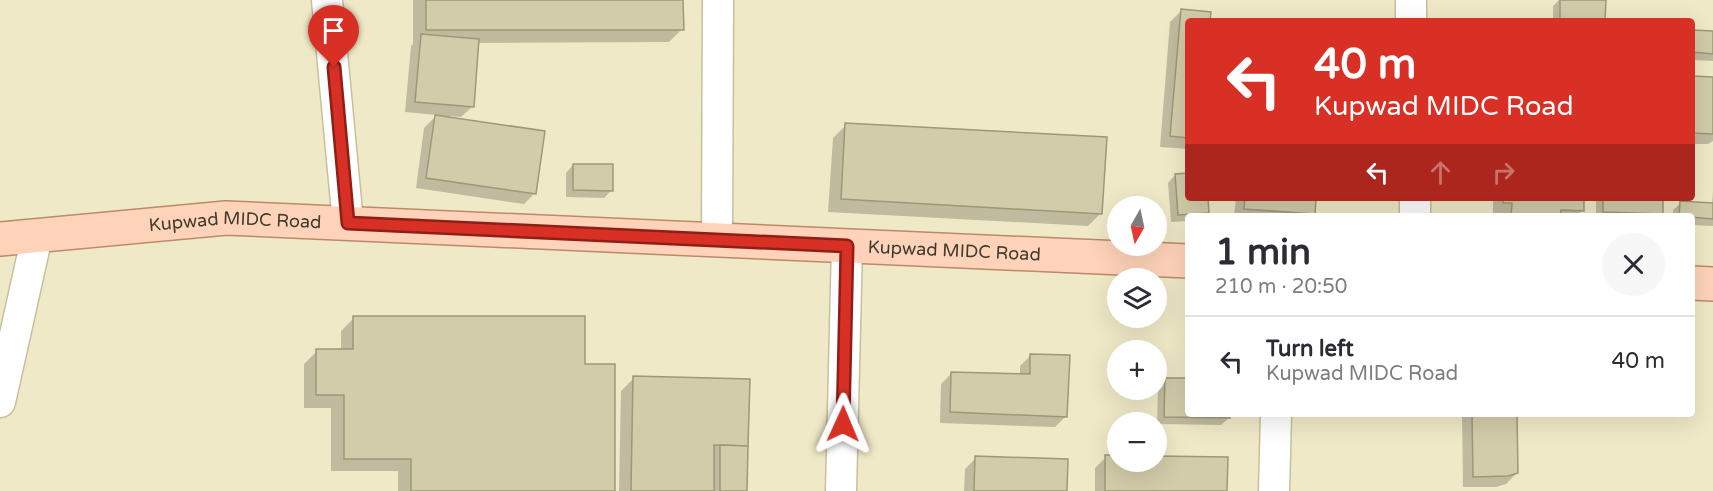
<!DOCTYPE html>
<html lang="en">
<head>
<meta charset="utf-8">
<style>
	:root { --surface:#fff; --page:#f7f7f7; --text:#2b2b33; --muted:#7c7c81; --line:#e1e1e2 }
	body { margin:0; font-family:"Varela Round",sans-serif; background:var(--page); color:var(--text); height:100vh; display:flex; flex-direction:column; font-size:22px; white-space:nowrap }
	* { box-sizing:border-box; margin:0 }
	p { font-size:20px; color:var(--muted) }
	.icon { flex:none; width:33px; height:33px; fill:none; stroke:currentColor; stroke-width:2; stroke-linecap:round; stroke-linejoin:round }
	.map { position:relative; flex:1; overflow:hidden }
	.drawer { position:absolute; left:1185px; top:213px; width:510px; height:204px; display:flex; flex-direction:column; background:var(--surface); border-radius:6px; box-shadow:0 6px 24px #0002 }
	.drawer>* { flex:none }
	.guide { position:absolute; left:1185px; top:18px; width:510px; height:183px; border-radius:6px; box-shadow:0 6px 24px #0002; background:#d93025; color:#fff; overflow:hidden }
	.needle { width:39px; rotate:189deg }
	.controls { position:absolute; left:1107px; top:196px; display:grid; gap:12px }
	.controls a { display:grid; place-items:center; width:60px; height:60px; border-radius:50%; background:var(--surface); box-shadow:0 6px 24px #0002; font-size:30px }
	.pin { position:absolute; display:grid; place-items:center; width:51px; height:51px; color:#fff; margin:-62px -26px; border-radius:50% 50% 50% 0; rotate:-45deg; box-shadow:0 0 6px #0007 }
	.pin .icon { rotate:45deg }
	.me { position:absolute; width:66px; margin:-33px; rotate:1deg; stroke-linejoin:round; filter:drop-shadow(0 0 4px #0008) }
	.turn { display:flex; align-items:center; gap:21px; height:126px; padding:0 30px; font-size:27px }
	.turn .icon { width:78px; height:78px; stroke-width:2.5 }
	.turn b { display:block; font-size:42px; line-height:51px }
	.lanes { display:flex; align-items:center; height:57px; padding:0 30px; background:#0003; justify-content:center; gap:30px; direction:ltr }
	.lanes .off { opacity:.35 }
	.round { display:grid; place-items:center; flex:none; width:63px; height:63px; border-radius:32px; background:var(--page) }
	.headline { display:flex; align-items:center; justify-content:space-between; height:102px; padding:0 30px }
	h1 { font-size:36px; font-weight:800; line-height:45px }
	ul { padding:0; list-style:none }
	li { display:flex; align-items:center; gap:18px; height:90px; padding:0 30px; border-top:2px solid var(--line) }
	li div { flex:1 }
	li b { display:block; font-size:22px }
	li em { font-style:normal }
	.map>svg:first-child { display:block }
</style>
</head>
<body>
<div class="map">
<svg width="1713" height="491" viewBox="0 0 1713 491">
	<rect width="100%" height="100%" fill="#f0e9c7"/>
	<g fill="#0003">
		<path d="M 413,0 L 682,0 L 682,29 L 669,42 L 477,43 L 472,107 L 461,117 L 449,116 L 449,119 L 535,193 L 524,204 L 416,188 L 424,128 L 437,115 L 405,112 L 411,46 L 413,44 Z"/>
		<path d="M 1559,0 L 1604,0 L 1604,21 L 1553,21 L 1553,6 Z"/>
		<path d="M 1181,11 L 1208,21 L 1188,21 L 1188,149 L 1160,147 L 1170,22 Z"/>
		<path d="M 1692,31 L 1713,33 L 1713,61 L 1692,60 Z"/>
		<path d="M 1692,77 L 1713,78 L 1713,141 L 1708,144 L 1692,144 Z"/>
		<path d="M 846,125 L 1101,213 L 1088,226 L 828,212 L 833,138 Z"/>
		<path d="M 573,165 L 612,190 L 604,198 L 566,197 L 566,173 Z"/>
		<path d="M 1188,174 L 1188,198 L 1206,198 L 1208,212 L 1204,216 L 1188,216 L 1188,221 L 1171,222 L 1168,183 L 1175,175 Z"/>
		<path d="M 1713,191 L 1713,226 L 1692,225 L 1692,216 L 1673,216 L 1673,210 L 1681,203 L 1712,205 Z"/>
		<path d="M 1236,198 L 1314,198 L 1313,214 L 1311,216 L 1234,216 Z"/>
		<path d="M 1493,198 L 1583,198 L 1582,210 L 1577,216 L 1502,216 L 1502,214 L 1493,213 Z"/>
		<path d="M 1596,198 L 1662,198 L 1661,214 L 1659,216 L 1596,216 Z"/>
		<path d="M 354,318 L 584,366 L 613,491 L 398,491 L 398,471 L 331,471 L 331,408 L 304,408 L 304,364 L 317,351 L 341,351 L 341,331 Z"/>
		<path d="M 1031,355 L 1066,416 L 1055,427 L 940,423 L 941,384 L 952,373 L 1020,376 L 1020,366 Z"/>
		<path d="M 634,378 L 748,380 L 746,491 L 619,491 L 621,391 Z"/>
		<path d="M 1165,379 L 1188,379 L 1188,414 L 1229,414 L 1229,418 L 1221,425 L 1157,424 L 1158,387 Z"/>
		<path d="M 1462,414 L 1516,414 L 1517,473 L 1506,484 L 1496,487 L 1463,487 Z"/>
		<path d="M 1106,457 L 1118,462 L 1226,491 L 1095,491 L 1095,468 Z"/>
		<path d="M 976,458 L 1065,491 L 964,491 L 965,469 Z"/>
	</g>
	<g fill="#d2ccaa" stroke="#9e9877" stroke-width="1.5">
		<path d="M 426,0 L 683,0 L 684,30 L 426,30 Z"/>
		<path d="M 1560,0 L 1606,0 L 1605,21 L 1560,21 Z"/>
		<path d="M 1181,9 L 1211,12 L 1210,21 L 1188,21 L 1188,138 L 1170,136 Z"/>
		<path d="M 1692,30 L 1713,31 L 1713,54 L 1692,52 Z"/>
		<path d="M 421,34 L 479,39 L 474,107 L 415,102 Z"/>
		<path d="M 1692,76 L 1713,77 L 1713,134 L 1692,133 Z"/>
		<path d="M 435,115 L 545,131 L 536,194 L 426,178 Z"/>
		<path d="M 845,123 L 1107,137 L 1102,214 L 841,199 Z"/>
		<path d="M 573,164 L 613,164 L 613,191 L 573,190 Z"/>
		<path d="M 1188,173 L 1188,198 L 1208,198 L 1209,213 L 1178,215 L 1175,174 Z"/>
		<path d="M 1245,198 L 1316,198 L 1315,214 L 1244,209 Z"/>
		<path d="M 1503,198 L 1584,198 L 1584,211 L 1561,210 L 1560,216 L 1511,216 L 1512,203 L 1503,203 Z"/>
		<path d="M 1603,198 L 1663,198 L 1663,214 L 1603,212 Z"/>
		<path d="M 1680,201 L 1713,203 L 1713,219 L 1679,216 Z"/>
		<path d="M 353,316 L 585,316 L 585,364 L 615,364 L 615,491 L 411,491 L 411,459 L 344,459 L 344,395 L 316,395 L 316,349 L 353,349 Z"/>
		<path d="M 1030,354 L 1070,355 L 1067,417 L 950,412 L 951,372 L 1030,374 Z"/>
		<path d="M 633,376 L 750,379 L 748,446 L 714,445 L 714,491 L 631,491 Z"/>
		<path d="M 1165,378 L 1188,378 L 1188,414 L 1230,414 L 1230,418 L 1164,417 Z"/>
		<path d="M 1472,414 L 1517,414 L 1518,473 L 1508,476 L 1473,477 Z"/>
		<path d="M 720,445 L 748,446 L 747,491 L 720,491 Z"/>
		<path d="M 1105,455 L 1118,455 L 1118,462 L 1156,462 L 1156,456 L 1228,457 L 1227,491 L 1105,491 Z"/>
		<path d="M 975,456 L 1068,459 L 1067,491 L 974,491 Z"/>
	</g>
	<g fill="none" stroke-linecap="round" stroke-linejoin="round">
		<defs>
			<g id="street">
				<path d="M 327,0 L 348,223"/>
				<path d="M 1411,0 L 1411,21"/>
				<path d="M 1415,198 L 1415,216"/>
				<path d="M 717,240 L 718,0"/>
				<path d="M 0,402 L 37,236"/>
				<path d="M 841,491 L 847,246"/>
				<path d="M 1274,491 L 1276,414"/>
			</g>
			<g id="primary">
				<path id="s1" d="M 0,239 L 226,218 L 1188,261"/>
				<path d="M 1692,283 L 1713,284"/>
			</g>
		</defs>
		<use href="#street" stroke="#c6c09e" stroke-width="33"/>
		<use href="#primary" stroke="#ba8a6a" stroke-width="36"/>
		<use href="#street" stroke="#fff" stroke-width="30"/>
		<use href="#primary" stroke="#fed3b9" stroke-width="33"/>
	</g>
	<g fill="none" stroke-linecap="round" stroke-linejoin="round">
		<defs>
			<path id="route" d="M 334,67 L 348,223 L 847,246 L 843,424"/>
		</defs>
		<use href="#route" stroke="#8d1f18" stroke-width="15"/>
		<use href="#route" stroke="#d93025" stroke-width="10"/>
	</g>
	<g text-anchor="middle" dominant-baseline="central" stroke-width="5" stroke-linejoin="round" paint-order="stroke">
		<g font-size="18" fill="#3e3b2d" stroke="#fff">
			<text stroke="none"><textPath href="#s1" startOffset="236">Kupwad MIDC Road</textPath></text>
			<text stroke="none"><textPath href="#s1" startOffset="956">Kupwad MIDC Road</textPath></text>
		</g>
	</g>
</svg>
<div class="controls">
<a><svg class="needle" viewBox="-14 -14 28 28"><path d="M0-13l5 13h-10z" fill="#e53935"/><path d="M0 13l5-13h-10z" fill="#7c7c81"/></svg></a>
<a><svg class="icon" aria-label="layers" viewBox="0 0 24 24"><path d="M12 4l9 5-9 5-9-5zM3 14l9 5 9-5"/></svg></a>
<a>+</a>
<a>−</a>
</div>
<div class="pin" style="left:334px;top:67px;background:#d93025"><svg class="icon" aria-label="arrive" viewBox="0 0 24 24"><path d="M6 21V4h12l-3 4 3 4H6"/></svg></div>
<svg class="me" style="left:843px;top:424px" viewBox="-20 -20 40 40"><path d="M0-17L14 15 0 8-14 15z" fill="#d93025" stroke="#fff" stroke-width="4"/></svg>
<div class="guide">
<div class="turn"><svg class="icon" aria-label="left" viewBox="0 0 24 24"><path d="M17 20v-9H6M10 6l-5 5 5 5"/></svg><div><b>40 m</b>Kupwad MIDC Road</div></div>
<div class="lanes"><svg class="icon" aria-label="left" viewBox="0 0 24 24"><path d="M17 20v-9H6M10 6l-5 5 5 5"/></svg><svg class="icon off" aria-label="ahead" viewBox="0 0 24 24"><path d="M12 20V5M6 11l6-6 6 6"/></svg><svg class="icon off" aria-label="right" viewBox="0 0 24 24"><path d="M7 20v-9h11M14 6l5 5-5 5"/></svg></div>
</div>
<section class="drawer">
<div class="headline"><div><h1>1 min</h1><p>210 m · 20:50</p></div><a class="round"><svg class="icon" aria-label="close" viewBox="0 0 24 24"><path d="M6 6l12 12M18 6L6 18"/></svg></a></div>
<ul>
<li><svg class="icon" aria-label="left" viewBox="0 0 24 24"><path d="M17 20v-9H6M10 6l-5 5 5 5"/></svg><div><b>Turn left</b><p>Kupwad MIDC Road</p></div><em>40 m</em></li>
</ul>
</section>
</div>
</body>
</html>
